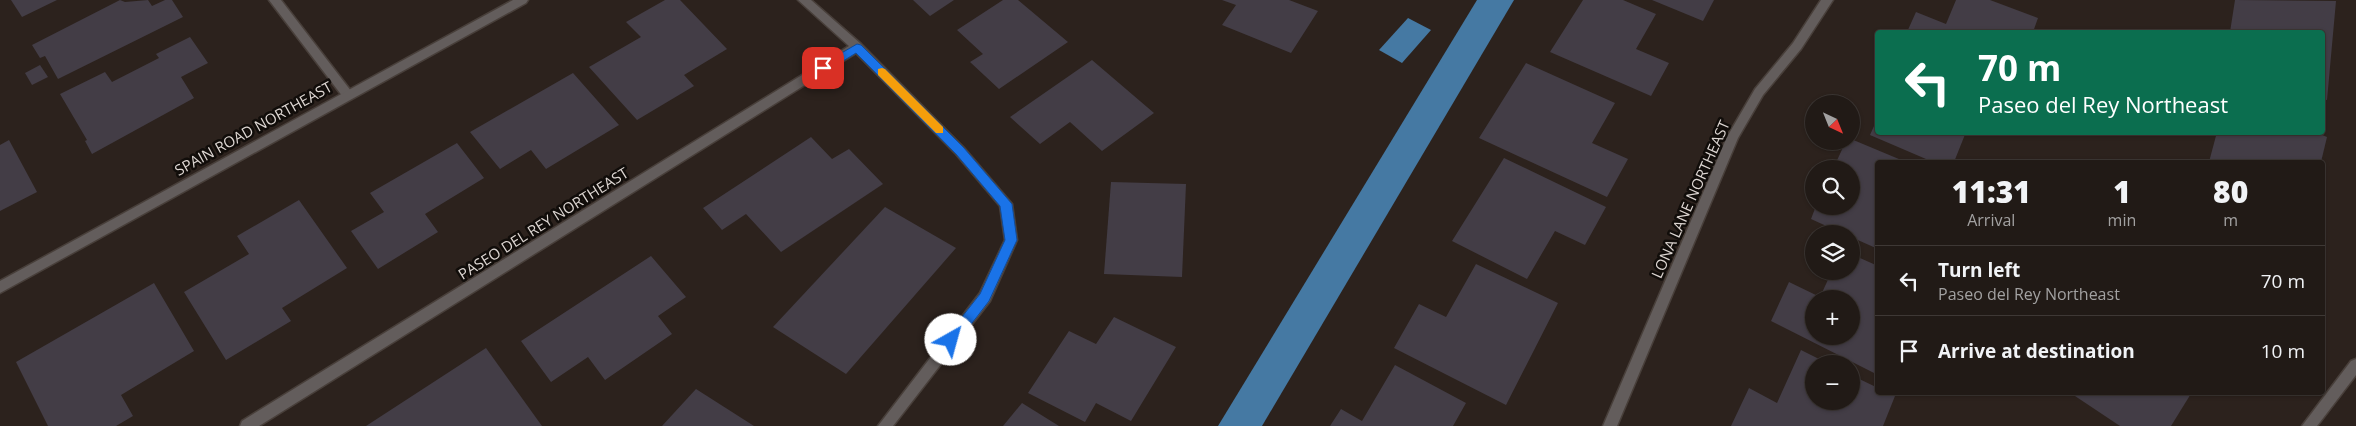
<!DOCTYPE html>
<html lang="en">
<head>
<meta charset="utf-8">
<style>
	:root { --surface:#211a16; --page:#2d2723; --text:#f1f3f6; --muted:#a2a1a1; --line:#3e3835 }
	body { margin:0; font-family:"Open Sans",sans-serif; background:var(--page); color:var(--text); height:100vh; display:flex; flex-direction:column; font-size:19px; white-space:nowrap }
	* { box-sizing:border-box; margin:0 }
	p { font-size:16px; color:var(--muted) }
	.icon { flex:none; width:28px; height:28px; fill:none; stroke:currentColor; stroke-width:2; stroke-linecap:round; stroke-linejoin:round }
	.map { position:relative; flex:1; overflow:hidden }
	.side { position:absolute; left:1875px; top:160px; width:450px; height:235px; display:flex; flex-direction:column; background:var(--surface); border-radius:5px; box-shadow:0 1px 4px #0004,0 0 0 1px var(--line) }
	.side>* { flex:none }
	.hud { position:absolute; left:1875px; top:30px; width:450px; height:105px; border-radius:5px; box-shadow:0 1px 4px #0004,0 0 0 1px var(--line); background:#0b6e4f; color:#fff; overflow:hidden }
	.needle { width:32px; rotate:137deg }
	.buttons { position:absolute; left:1805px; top:95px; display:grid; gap:10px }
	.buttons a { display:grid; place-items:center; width:55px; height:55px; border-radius:50%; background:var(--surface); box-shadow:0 1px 4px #0004,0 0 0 1px var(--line); font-size:25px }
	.pin { position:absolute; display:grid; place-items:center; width:42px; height:42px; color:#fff; margin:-21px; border-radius:10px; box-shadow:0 2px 8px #0006 }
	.me { position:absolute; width:55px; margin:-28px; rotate:38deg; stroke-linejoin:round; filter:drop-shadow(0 0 4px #0008) }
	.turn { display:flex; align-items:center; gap:18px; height:105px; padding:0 20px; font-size:22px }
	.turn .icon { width:65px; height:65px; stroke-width:2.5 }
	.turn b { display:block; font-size:35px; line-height:42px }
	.eta { display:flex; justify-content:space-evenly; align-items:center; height:85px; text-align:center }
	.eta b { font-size:30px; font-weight:800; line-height:35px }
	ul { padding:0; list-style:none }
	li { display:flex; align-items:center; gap:15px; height:70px; padding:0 20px; border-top:1px solid var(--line) }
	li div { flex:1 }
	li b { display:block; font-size:19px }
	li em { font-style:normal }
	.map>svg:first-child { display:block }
</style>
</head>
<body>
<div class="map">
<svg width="2356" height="426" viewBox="0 0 2356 426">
	<rect width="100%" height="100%" fill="#2c221d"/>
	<g fill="#4579a3">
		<path d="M 1477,0 L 1514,0 L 1262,426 L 1218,426 Z"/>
		<path d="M 1408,18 L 1431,30 L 1402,63 L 1379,50 Z"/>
	</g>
	<g fill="#433d46" fill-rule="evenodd">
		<path d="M 11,0 L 57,0 L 22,17 Z"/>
		<path d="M 120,0 L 125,2 L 148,0 L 152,6 L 165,0 L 172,0 L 183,17 L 58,79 L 45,56 L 40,58 L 32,45 Z"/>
		<path d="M 665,0 L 680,0 L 727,49 L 684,75 L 694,86 L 637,120 L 589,67 L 641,37 L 626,22 Z"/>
		<path d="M 913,0 L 954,0 L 930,16 Z"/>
		<path d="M 1003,0 L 1018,0 L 1068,42 L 999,89 L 970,62 L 983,54 L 957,30 Z"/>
		<path d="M 1222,0 L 1289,0 L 1318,11 L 1291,53 L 1222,25 L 1236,5 Z"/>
		<path d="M 1583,0 L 1623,0 L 1656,14 L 1636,49 L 1669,63 L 1651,96 L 1550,52 Z"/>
		<path d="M 1652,0 L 1714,0 L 1703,21 Z"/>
		<path d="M 1956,0 L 1990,0 L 2038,18 L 2033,32 L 1907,32 L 1916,12 L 1946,24 Z"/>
		<path d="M 2235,0 L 2336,1 L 2327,100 L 2322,99 L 2322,32 L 2230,32 Z"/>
		<path d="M 190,37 L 208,63 L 181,77 L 194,98 L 92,154 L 85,141 L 87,140 L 60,94 L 105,72 L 112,82 L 159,58 L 156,54 Z"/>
		<path d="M 1092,60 L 1154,113 L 1102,151 L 1070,122 L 1040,144 L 1010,117 Z"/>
		<path d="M 1526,63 L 1615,103 L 1592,143 L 1628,159 L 1607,197 L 1479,138 Z"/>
		<path d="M 40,65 L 48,77 L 32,85 L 25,73 Z"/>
		<path d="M 573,73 L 619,125 L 546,169 L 531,150 L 500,169 L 470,132 Z"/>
		<path d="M 1878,117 L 1878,132 L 1966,132 L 1954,162 L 1933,162 L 1870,135 Z"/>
		<path d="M 2217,132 L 2315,132 L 2327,137 L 2321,162 L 2209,162 Z"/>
		<path d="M 811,137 L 832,159 L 849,149 L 883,184 L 781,252 L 746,214 L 722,230 L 703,208 Z"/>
		<path d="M 1851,139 L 1906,162 L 1878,162 L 1878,249 L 1851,237 L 1851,234 L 1844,234 L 1811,219 L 1816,206 L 1851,206 L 1851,169 L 1833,169 L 1846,141 L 1851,141 Z"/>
		<path d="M 9,140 L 37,192 L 0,211 L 0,145 Z"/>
		<path d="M 457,143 L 484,178 L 425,214 L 438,232 L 378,269 L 351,231 L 384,212 L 370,193 Z"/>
		<path d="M 1504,158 L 1606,207 L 1585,245 L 1555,231 L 1527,279 L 1452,241 Z"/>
		<path d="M 1111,182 L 1186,184 L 1182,277 L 1104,274 Z"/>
		<path d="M 299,200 L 347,268 L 282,308 L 291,321 L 226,360 L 184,292 L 249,254 L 237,236 Z"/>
		<path d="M 885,207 L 956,248 L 846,374 L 773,327 Z"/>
		<path d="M 1851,254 L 1878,266 L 1878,375 L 1771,321 L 1789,282 L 1820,297 L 1832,271 L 1851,271 ZM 1814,299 L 1851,299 L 1851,336 L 1814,336 Z"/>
		<path d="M 651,256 L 686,297 L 658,316 L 672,334 L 605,380 L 588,357 L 551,382 L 521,341 Z"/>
		<path d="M 1476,264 L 1558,303 L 1506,405 L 1394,348 L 1419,304 L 1446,317 Z"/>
		<path d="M 154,283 L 194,351 L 121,395 L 133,416 L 116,426 L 48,426 L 16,362 Z"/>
		<path d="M 1114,317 L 1176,347 L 1131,421 L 1096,403 L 1085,422 L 1028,393 L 1069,331 L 1096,344 Z"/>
		<path d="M 486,348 L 542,426 L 366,426 Z"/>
		<path d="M 1801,350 L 1829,364 L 1814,364 L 1814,401 L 1851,401 L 1851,375 L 1878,388 L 1878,392 L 1887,392 L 1895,396 L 1883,426 L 1731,426 L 1749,388 L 1777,403 Z"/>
		<path d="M 1395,365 L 1466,403 L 1453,426 L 1330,426 L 1341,409 L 1362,421 Z"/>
		<path d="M 696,389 L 754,426 L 662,426 Z"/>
		<path d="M 2069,392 L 2192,392 L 2171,426 L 2120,426 Z"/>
		<path d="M 1022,403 L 1059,426 L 1003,426 Z"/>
	</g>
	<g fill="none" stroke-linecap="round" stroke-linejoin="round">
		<defs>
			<g id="minor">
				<path d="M 269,0 L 281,0 L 351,91 L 353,94 L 351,97 L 343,97 Z"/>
				<path d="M 798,0 L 811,0 L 861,44 L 964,148 L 1012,204 L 1017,240 L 990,301 L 893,426 L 878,426 L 980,293 L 1005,240 L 1000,206 L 956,154 L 856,53 L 259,426 L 240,426 L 242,421 L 849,46 Z"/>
				<path d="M 1821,0 L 1833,0 L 1801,49 L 1763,95 L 1738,138 L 1617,426 L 1603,426 L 1727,137 L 1755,89 L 1793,43 Z"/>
				<path d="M 2356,359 L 2356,375 L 2317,426 L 2302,426 L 2351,361 Z"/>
			</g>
			<path id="tertiary" d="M 513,0 L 528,0 L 526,3 L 0,293 L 0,281 Z"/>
		</defs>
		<use href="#minor" stroke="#483f3a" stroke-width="3"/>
		<use href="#tertiary" stroke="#483f3a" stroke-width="3"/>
		<use href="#minor" fill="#635d5c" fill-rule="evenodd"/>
		<use href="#tertiary" fill="#635d5c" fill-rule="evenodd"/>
	</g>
	<path fill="#1a73e8" stroke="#114b97" d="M 857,44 L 861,45 L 964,148 L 1012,204 L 1017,240 L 989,301 L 956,344 L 951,346 L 947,344 L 945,340 L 947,336 L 980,294 L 1005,240 L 1000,206 L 956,154 L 856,53 L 827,71 L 819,71 L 819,66 Z"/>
	<path fill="#f59e0b" d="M 882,68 L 885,69 L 943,127 L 943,133 L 936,133 L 878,75 L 878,69 Z"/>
	<g text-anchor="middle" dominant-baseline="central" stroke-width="5" stroke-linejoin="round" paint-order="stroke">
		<g font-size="15" fill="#ddd6d2" stroke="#110d0a">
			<text transform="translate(253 128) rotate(-29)">SPAIN ROAD NORTHEAST</text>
			<text transform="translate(1690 199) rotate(-66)">LONA LANE NORTHEAST</text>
			<text transform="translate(543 223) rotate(-32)">PASEO DEL REY NORTHEAST</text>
		</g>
	</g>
</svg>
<div class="buttons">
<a><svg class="needle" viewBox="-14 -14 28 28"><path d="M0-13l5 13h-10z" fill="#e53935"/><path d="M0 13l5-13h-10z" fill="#a2a1a1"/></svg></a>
<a><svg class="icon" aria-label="search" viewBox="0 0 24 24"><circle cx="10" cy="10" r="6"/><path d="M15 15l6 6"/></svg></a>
<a><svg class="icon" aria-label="layers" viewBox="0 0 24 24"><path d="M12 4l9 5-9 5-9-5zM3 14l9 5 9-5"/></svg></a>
<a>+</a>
<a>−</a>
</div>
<div class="pin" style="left:823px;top:68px;background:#d93025"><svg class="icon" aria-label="arrive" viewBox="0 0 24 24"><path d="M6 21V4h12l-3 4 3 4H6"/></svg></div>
<svg class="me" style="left:951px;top:340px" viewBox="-20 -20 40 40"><circle r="19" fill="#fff"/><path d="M0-13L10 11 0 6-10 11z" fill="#1a73e8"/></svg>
<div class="hud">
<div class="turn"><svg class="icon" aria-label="left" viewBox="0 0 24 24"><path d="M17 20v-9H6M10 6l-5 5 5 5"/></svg><div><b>70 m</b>Paseo del Rey Northeast</div></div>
</div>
<section class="side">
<div class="eta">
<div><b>11:31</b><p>Arrival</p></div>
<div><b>1</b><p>min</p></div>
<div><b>80</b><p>m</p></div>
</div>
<ul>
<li><svg class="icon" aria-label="left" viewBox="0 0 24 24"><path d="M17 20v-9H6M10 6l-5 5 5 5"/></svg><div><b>Turn left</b><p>Paseo del Rey Northeast</p></div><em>70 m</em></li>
<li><svg class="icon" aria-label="arrive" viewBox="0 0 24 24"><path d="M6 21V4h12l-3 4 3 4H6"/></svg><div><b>Arrive at destination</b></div><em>10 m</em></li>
</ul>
</section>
</div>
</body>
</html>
